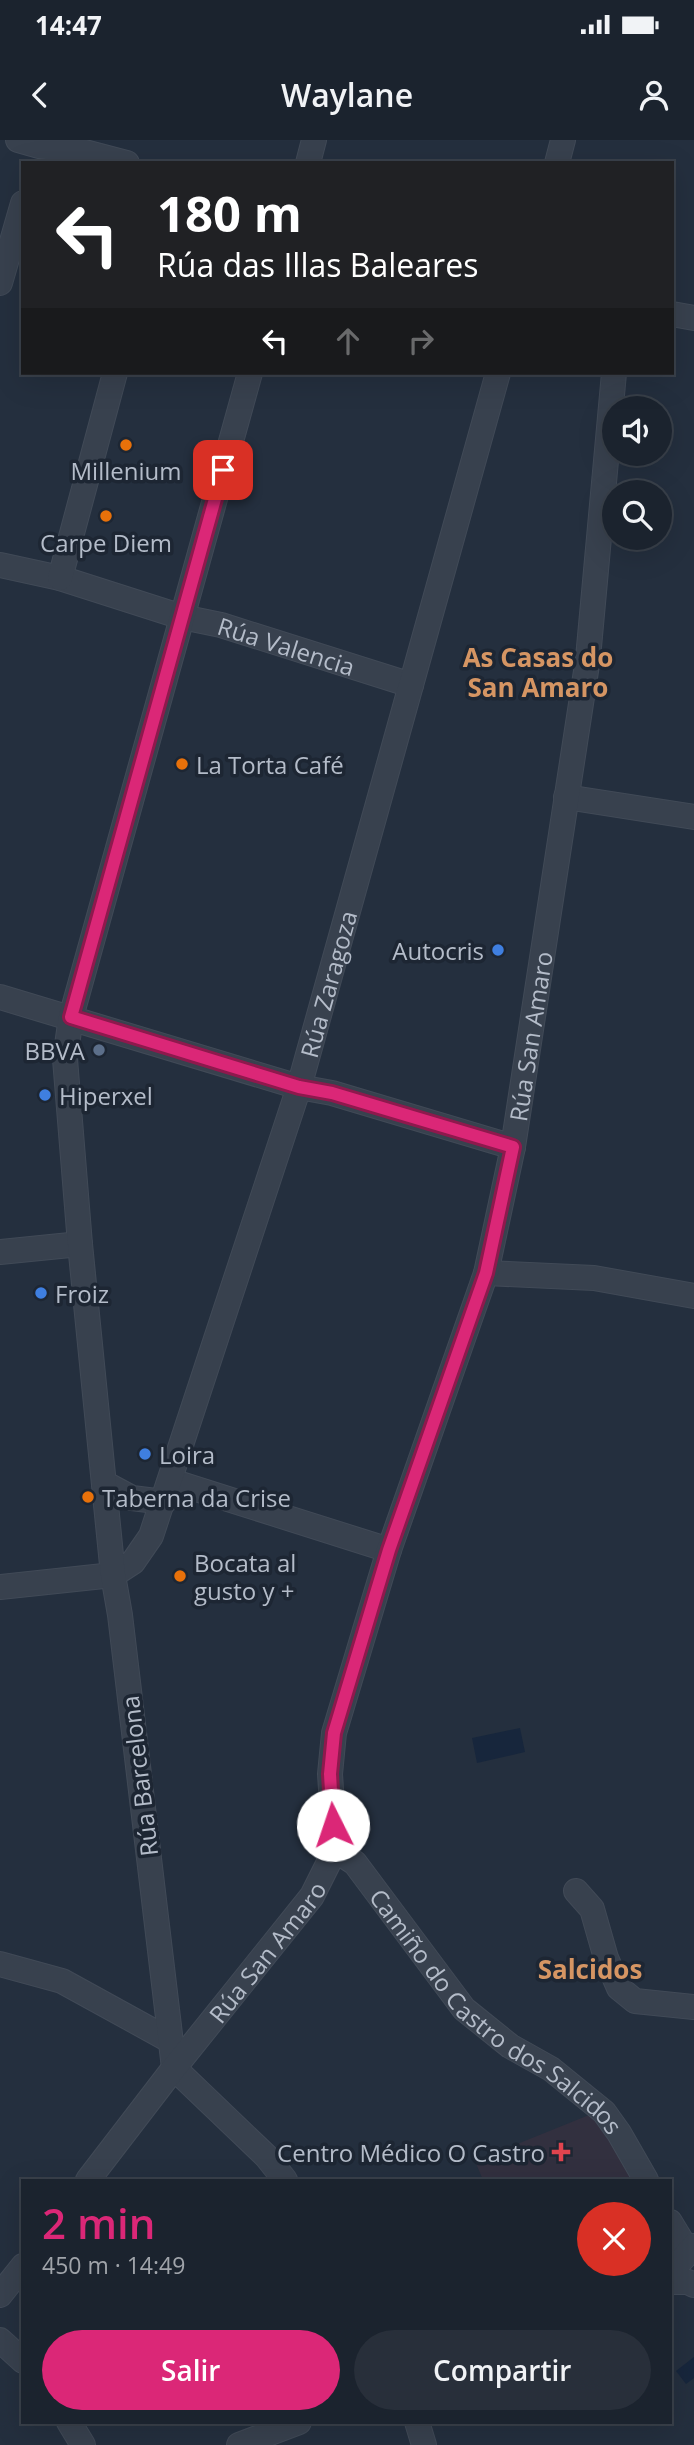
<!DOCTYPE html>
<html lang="es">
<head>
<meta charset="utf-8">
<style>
	:root { --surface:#1b232e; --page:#282f3a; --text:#f1f3f6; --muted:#a0a4aa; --line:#39404a; --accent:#db2777 }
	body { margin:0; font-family:"Open Sans",sans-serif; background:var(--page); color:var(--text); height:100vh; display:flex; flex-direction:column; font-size:26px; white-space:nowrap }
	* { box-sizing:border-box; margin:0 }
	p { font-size:23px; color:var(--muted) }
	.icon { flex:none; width:38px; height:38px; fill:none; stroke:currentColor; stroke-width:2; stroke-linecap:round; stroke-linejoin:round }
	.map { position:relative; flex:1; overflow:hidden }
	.side { position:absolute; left:21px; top:2039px; width:651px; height:245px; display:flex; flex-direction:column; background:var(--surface); border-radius:0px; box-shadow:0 7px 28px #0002,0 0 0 2px var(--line) }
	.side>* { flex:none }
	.top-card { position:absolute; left:21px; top:21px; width:653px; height:214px; border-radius:0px; box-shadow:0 7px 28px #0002,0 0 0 2px var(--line); background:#202124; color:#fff; overflow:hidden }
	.fabs { position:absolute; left:602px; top:256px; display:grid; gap:14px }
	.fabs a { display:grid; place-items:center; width:70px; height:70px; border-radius:50%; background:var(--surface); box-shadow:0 7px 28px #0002,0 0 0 2px var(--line); font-size:35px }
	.pin { position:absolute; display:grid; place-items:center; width:60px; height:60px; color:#fff; margin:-30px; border-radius:14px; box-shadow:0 4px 10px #0006 }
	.me { position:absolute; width:77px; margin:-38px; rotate:356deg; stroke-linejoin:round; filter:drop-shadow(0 0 5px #0008) }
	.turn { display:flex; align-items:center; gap:24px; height:147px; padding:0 21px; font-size:32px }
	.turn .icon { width:91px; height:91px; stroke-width:2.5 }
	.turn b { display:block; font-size:49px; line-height:60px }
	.lanes { display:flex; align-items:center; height:66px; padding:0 21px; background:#0003; justify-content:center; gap:35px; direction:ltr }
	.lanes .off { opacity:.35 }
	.round { display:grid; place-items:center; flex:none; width:74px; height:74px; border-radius:37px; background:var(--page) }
	.headline { display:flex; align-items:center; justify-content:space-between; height:119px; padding:0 21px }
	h1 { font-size:42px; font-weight:600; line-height:52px; color:var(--accent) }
	.action { display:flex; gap:14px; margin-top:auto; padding:14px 21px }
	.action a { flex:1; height:80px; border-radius:42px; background:var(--accent); color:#fff; font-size:28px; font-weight:600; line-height:80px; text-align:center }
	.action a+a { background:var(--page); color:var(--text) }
	.status { display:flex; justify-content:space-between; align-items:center; height:49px; padding:0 35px; background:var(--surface); direction:ltr }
	.status svg { height:19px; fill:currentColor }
	header { display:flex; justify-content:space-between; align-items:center; height:91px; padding:0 21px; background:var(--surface); font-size:32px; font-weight:600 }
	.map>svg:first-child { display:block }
</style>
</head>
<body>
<div class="status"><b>14:47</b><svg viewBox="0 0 49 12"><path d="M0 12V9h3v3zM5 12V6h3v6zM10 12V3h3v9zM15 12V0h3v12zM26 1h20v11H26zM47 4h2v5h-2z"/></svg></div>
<header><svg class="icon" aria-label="back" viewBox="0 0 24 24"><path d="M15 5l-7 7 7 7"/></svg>Waylane<svg class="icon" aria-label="person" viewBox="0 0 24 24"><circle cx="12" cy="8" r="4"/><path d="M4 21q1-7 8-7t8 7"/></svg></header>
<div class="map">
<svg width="694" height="2305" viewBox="0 0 694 2305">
	<rect width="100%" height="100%" fill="#242f3e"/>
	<path fill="#32303f" d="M 594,1973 L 639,2040 L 483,2040 L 475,2021 Z"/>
	<g fill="#17263c">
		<path d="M 520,1588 L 525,1612 L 477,1623 L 472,1598 Z"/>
		<path d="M 694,2217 L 694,2238 L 686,2244 L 676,2231 Z"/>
	</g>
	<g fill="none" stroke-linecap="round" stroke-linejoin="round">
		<defs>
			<g id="street">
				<path d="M 18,0 L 39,6 L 77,10 L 127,23"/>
				<path d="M 308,23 L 314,0"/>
				<path d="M 557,23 L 563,0"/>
				<path d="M 0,143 L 23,63"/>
				<path d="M 672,174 L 694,178"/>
				<path id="s1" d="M 0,425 L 60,438 L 182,477 L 221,485 L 411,545"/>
				<path d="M 60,438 L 115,233"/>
				<path d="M 566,657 L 694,677"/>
				<path d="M 0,857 L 299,947 L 332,953 L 513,1007"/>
				<path d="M 0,1112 L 80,1104"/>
				<path d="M 486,1133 L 594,1138 L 694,1156"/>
				<path d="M 171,1341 L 389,1410"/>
				<path d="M 104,1343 L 132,1358 L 164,1362"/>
				<path id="s2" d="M 0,1447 L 113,1435 L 133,1422 L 151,1396 L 299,947 L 498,233"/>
				<path id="s3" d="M 335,1710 L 355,1723 L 464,1869 L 510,1906 L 551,1929 L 604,1972 L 619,1993 L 646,2040"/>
				<path d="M 576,1751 L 592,1769 L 606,1818 L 619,1848 L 635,1861 L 694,1867"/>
				<path d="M 0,1824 L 62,1841 L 171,1901"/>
				<path d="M 174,1928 L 120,1475 L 113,1435 L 80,1104 L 65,919 L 71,877 L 250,233"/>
				<path d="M 174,1928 L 266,2016 L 285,2040"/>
				<path id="s4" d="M 88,2040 L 174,1928 L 312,1756 L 335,1710 L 330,1634 L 334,1593 L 389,1410 L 486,1133 L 513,1007 L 588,518 L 614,233"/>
				<path d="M 670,2082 L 684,2105 L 686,2114"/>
				<path d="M 670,2133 L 694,2106"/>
				<path d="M 670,2142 L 688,2142 L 694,2145"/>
				<path d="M 0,2155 L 23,2126"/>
				<path d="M 0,2200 L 23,2221"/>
				<path d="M 69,2282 L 83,2305"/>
				<path d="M 417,2282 L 424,2305"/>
				<path d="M 239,2305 L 299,2282"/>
			</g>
		</defs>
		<use href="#street" stroke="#414a57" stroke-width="26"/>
		<use href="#street" stroke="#38414e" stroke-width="24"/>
	</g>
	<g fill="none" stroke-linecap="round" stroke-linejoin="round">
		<defs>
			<path id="route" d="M 223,330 L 71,877 L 299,947 L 332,953 L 513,1007 L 486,1133 L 389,1410 L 334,1593 L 330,1634 L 333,1685"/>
		</defs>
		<use href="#route" stroke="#8e194d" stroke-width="18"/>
		<use href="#route" stroke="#db2777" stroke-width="12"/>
	</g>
	<g fill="#e8710a" stroke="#1d2633" stroke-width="2.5">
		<circle cx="126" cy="305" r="7"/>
		<circle cx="106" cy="376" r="7"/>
		<circle cx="182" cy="624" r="7"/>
		<circle cx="88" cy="1357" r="7"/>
		<circle cx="180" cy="1436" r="7"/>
	</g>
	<g fill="#3f7fe0" stroke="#1d2633" stroke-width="2.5">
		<circle cx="498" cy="810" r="7"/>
		<circle cx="45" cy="955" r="7"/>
		<circle cx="41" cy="1153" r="7"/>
		<circle cx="145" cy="1314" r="7"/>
	</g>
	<circle fill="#5c6f8a" stroke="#1d2633" stroke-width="2.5" cx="99" cy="910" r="7"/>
	<path fill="#e0444e" stroke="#1d2633" stroke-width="2.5" d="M557.5 2001.5h7v7h7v7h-7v7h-7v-7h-7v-7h7z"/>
	<g text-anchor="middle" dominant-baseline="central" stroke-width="7" stroke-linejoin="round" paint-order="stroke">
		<g font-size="24" fill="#b4bcc9" stroke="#1d2633" text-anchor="start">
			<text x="126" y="330" text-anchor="middle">Millenium</text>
			<text x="106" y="402" text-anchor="middle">Carpe Diem</text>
			<text x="196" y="624">La Torta Café</text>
			<text x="484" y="810" text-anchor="end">Autocris</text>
			<text x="85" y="910" text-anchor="end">BBVA</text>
			<text x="59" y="955">Hiperxel</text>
			<text x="55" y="1153">Froiz</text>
			<text x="159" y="1314">Loira</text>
			<text x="102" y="1357">Taberna da Crise</text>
			<text x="194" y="1422">Bocata al<tspan x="194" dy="28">gusto y +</tspan></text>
			<text x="545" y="2012" text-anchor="end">Centro Médico O Castro</text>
		</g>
		<g font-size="24" fill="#b4bcc9" stroke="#1d2633">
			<text stroke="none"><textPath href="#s1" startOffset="298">Rúa Valencia</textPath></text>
			<text stroke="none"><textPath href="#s2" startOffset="749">Rúa Zaragoza</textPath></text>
			<text stroke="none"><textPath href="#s4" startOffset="1256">Rúa San Amaro</textPath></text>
			<text transform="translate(139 1636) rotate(-97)">Rúa Barcelona</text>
			<text stroke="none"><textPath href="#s4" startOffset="290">Rúa San Amaro</textPath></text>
			<text stroke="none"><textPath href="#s3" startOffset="231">Camiño do Castro dos Salcidos</textPath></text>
		</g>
		<g font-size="26" font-weight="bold" fill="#d59563" stroke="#1d2633">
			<text x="538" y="517">As Casas do<tspan x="538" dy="30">San Amaro</tspan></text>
			<text x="590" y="1829">Salcidos</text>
		</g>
	</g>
</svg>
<div class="fabs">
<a><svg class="icon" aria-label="sound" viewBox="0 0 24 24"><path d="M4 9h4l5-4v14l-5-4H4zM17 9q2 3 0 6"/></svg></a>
<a><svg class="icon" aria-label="search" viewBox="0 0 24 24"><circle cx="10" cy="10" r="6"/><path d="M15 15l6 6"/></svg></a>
</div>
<div class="pin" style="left:223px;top:330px;background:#d93025"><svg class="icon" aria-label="arrive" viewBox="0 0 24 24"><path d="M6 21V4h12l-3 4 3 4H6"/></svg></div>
<svg class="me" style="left:333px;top:1685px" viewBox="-20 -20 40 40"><circle r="19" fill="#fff"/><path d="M0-13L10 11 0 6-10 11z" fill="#db2777"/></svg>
<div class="top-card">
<div class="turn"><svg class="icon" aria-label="left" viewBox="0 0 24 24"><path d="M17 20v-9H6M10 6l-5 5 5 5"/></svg><div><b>180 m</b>Rúa das Illas Baleares</div></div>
<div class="lanes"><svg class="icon" aria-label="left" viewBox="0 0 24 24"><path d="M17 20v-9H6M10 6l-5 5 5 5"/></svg><svg class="icon off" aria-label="ahead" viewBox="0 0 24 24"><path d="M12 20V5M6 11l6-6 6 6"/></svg><svg class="icon off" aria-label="right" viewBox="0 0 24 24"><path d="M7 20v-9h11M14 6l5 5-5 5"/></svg></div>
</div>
<section class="side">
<div class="headline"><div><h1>2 min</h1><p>450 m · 14:49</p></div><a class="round" style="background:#d93025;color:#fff"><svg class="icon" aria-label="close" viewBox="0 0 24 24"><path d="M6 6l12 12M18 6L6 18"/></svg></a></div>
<div class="action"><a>Salir</a><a>Compartir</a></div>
</section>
</div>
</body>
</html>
